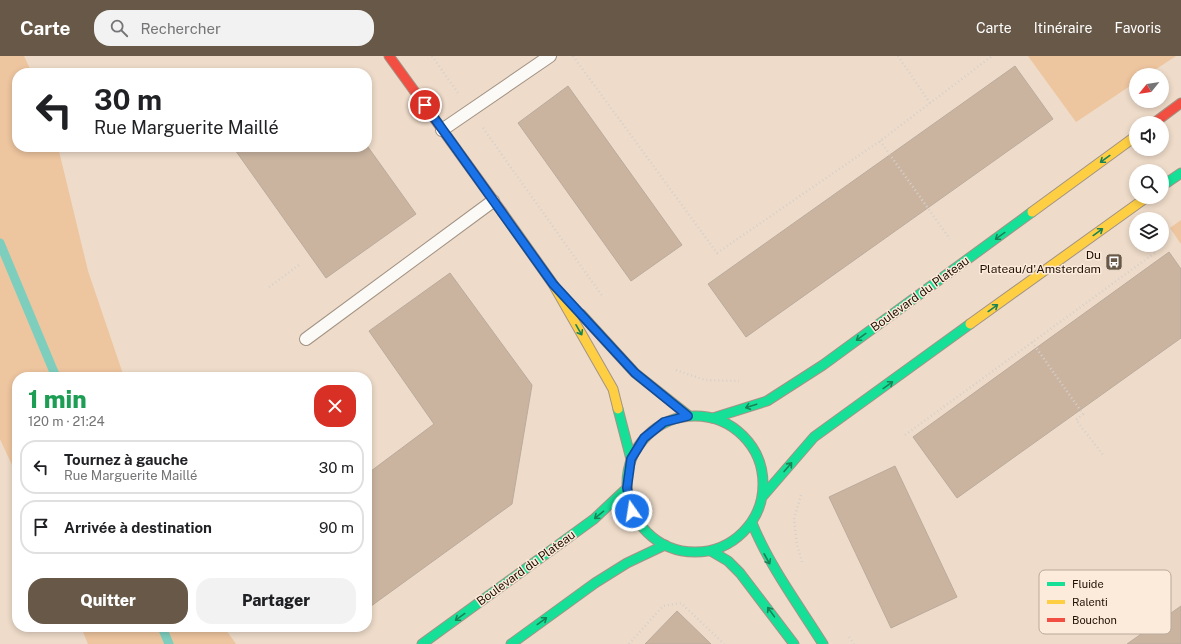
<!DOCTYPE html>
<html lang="fr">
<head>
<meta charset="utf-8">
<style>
	:root { --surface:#fff; --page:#f2f2f2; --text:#202124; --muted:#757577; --line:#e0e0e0; --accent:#685848 }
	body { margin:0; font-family:"Public Sans",sans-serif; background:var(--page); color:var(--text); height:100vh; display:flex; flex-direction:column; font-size:15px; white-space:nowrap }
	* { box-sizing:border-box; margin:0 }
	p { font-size:13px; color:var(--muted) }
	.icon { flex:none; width:22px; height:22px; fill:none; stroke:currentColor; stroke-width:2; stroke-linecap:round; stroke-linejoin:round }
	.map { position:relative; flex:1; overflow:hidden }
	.panel { position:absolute; left:12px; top:316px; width:360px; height:260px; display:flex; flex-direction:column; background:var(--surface); border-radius:16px; box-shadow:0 2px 6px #0003 }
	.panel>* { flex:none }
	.guide { position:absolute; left:12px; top:12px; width:360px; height:84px; border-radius:16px; box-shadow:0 2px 6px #0003; background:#fff; color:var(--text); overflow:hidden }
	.needle { width:26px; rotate:240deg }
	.fabs { position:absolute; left:1129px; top:12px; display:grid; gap:8px }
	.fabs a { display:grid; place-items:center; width:40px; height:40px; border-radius:50%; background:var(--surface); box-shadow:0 2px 6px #0003; font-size:20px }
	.pin { position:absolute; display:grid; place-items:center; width:34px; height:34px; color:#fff; margin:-17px; border:2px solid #fff; border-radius:50%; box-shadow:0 1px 4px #0007 }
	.me { position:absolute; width:44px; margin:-22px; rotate:347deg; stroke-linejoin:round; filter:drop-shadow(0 0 3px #0008) }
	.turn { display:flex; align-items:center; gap:14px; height:84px; padding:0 16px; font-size:18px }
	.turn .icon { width:52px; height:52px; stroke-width:2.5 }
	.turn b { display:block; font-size:28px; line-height:34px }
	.round { display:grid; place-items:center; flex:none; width:42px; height:42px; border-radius:16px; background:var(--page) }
	.headline { display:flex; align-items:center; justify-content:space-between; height:68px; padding:0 16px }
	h1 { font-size:24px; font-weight:800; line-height:30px; color:#1e9e55 }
	.primary-button { display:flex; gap:8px; margin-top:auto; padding:8px 16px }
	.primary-button a { flex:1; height:46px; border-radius:16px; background:var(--accent); color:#fff; font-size:16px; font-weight:800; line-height:46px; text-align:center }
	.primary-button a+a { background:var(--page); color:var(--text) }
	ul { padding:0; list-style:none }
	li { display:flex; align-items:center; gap:12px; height:54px; margin:0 8px 6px; padding:0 8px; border:2px solid var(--line); border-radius:16px }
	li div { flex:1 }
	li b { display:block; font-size:15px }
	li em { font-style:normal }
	header { display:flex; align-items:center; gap:24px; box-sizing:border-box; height:56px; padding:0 20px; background:var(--accent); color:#fff }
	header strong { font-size:19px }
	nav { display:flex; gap:22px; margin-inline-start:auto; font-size:14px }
	.search { width:280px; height:36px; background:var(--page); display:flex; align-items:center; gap:10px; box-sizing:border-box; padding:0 14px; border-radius:16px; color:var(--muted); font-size:15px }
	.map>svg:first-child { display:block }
</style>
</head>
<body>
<header>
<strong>Carte</strong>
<div class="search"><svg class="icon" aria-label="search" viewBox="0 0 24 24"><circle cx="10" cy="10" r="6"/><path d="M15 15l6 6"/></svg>Rechercher</div>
<nav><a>Carte</a><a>Itinéraire</a><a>Favoris</a></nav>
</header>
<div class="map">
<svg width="1181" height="588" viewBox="0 0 1181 588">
	<rect width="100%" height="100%" fill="#eedbc9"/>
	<g fill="#edc59f">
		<path d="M 0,0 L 24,0 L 32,17 L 17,17 L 17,91 L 58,91 L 88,215 L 124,321 L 17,321 L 17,420 L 0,383 Z"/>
		<path d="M 1028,0 L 1176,0 L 1147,19 L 1136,19 L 1136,26 L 1076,66 Z"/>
		<path d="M 1181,164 L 1181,188 L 1170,172 Z"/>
		<path d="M 81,571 L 224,571 L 236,588 L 88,588 Z"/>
	</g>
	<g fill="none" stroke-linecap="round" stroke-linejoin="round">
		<g stroke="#7ecebe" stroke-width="9">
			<path d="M 0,187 L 56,321"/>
			<path d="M 162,571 L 169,588"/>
		</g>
	</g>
	<g fill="#cab4a0" stroke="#bbab9c">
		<path d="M 1015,10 L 1053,63 L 746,281 L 708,228 Z"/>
		<path d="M 568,30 L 682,189 L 631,225 L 518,67 Z"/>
		<path d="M 233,91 L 368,91 L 416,158 L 326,222 Z"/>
		<path d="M 1169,196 L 1181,213 L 1181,282 L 957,442 L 913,381 Z"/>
		<path d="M 450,217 L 532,329 L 512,448 L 367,553 L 367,418 L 434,368 L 369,275 Z"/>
		<path d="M 895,410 L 957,541 L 891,572 L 829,441 Z"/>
		<path d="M 1181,550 L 1181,588 L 1127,588 Z"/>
		<path d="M 677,555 L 711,588 L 645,588 Z"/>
	</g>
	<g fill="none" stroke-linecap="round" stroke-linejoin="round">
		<defs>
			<g id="lane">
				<path d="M 442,74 L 550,0"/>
				<path d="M 306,283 L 493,145"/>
			</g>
			<g id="fast">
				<path d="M 1162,130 L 1181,117"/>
				<path d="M 581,258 L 635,317 L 688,359"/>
				<path d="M 618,353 L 631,403"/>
				<circle cx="695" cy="428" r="68"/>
				<path d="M 713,362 L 767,345 L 823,309 L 1032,156"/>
				<path d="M 763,440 L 814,381 L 970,268"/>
				<path d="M 752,467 C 770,511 798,548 823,588"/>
				<path d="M 711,495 L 728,505 L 740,517 L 794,588"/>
				<path d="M 422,588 L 594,463 L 627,432"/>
				<path d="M 511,588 L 595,527 L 627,507 L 665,489"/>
			</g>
			<g id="slow">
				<path d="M 502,156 L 553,228 L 613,333 L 618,353"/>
				<path d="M 1032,156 L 1136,80"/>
				<path d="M 970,268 L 1147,141"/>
			</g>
			<g id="jam">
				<path d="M 389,0 L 502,156"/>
				<path d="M 1154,67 L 1181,47"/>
			</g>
		</defs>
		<use href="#lane" stroke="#a39384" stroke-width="14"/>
		<use href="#fast" stroke="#a39384" stroke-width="11"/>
		<use href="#slow" stroke="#a39384" stroke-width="11"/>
		<use href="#jam" stroke="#a39384" stroke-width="11"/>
		<g stroke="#d6d0cb" stroke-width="2.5" stroke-dasharray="1 3" stroke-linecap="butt">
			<path d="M 432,0 L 458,37"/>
			<path d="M 573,0 L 717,197 L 880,85 L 992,0"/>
			<path d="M 898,0 L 930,47"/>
			<path d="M 483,72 L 603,241"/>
			<path d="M 880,85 L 950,183"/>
			<path d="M 269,231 L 299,209"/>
			<path d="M 1032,286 L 1083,358 L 1076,364 L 1104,400"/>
			<path d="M 676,314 L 705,324 L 739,325"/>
			<path d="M 905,379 L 1156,196"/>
			<path d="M 801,439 L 794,463 L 797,489 L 802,506"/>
			<path d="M 849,581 L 854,588"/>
			<path d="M 629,588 L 663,550 L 681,547 L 724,588"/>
		</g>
		<use href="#lane" stroke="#fcfaf7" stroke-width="12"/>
		<use href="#fast" stroke="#16e098" stroke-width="9"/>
		<use href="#slow" stroke="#ffcf43" stroke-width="9"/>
		<use href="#jam" stroke="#f24e42" stroke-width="9"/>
	</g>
	<defs><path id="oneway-shaft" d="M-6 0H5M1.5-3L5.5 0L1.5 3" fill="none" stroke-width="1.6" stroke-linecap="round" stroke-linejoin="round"/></defs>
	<g stroke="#1a8355">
		<use href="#oneway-shaft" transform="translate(1105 103) rotate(144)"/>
		<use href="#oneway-shaft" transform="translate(1098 176) rotate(-36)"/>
		<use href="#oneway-shaft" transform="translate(1000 180) rotate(144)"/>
		<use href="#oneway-shaft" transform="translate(993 252) rotate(-36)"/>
		<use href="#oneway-shaft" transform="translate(579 274) rotate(60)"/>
		<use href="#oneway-shaft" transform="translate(861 281) rotate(144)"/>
		<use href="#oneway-shaft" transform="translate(888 329) rotate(-36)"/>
		<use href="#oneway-shaft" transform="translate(751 350) rotate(162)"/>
		<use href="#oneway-shaft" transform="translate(788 411) rotate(-49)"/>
		<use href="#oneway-shaft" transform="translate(599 459) rotate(141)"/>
		<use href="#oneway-shaft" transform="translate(767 503) rotate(61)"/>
		<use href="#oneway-shaft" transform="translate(771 556) rotate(-126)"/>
		<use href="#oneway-shaft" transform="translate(460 561) rotate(144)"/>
		<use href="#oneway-shaft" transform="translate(542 565) rotate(-36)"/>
	</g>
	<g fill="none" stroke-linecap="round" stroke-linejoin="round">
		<defs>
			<path id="route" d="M 425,49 L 553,228 L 635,317 L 688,360 L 664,366 L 644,382 L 631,403 L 627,432 L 632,455"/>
		</defs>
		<use href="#route" stroke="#114b97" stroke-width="10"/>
		<use href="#route" stroke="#1a73e8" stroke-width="7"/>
	</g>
	<defs>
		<symbol id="bus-square" viewBox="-11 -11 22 22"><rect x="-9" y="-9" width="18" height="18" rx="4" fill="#685848" stroke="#fceadb"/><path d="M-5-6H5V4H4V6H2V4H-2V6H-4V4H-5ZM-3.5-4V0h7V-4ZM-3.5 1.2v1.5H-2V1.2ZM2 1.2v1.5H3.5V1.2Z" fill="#fff"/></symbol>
	</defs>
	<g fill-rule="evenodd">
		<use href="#bus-square" x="1104" y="196" width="20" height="20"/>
	</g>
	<g text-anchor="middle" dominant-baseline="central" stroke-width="3" stroke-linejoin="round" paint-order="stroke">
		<g font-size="12" fill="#201103" stroke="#fceadb" text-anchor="end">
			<text x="1101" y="199">Du<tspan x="1101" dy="14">Plateau/d'Amsterdam</tspan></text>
		</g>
		<g font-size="12" fill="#201103" stroke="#fceadb">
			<text transform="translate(920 238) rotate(-36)">Boulevard du Plateau</text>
			<text transform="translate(526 512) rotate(-36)">Boulevard du Plateau</text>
		</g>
	</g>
	<rect x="1039" y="514" width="132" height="64" rx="6" fill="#fceadb" stroke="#baa99a" stroke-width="1"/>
	<rect x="1047" y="526" width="18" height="4" fill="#16e098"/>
	<rect x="1047" y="544" width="18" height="4" fill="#ffcf43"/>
	<rect x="1047" y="562" width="18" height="4" fill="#f24e42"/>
	<g font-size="11" fill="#201103">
		<text x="1072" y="532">Fluide</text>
		<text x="1072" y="550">Ralenti</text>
		<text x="1072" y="568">Bouchon</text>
	</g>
</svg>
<div class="fabs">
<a><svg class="needle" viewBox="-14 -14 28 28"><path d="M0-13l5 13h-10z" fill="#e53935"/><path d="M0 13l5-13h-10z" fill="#757577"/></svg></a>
<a><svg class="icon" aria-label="sound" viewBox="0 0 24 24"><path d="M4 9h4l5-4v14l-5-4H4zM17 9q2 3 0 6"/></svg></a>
<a><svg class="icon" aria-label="search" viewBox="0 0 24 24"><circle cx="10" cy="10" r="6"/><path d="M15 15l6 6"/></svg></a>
<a><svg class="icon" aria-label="layers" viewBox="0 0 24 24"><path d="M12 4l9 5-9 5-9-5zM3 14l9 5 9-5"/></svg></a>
</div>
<div class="pin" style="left:425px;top:49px;background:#d93025"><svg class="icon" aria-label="arrive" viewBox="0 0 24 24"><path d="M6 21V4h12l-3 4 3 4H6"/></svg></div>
<svg class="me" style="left:632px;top:455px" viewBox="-20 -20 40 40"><circle r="17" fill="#1a73e8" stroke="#fff" stroke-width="3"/><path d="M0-11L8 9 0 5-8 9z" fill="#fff"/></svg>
<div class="guide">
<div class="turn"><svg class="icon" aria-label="left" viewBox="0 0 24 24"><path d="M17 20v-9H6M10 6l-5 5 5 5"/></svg><div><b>30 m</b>Rue Marguerite Maillé</div></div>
</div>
<section class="panel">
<div class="headline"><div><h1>1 min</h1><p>120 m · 21:24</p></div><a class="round" style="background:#d93025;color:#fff"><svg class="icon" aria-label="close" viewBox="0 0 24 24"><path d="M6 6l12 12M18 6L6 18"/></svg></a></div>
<ul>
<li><svg class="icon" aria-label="left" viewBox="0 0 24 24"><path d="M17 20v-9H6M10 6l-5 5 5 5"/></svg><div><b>Tournez à gauche</b><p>Rue Marguerite Maillé</p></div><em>30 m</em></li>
<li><svg class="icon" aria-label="arrive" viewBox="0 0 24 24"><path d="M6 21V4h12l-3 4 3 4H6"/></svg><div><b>Arrivée à destination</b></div><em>90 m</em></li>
</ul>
<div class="primary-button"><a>Quitter</a><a>Partager</a></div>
</section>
</div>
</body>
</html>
